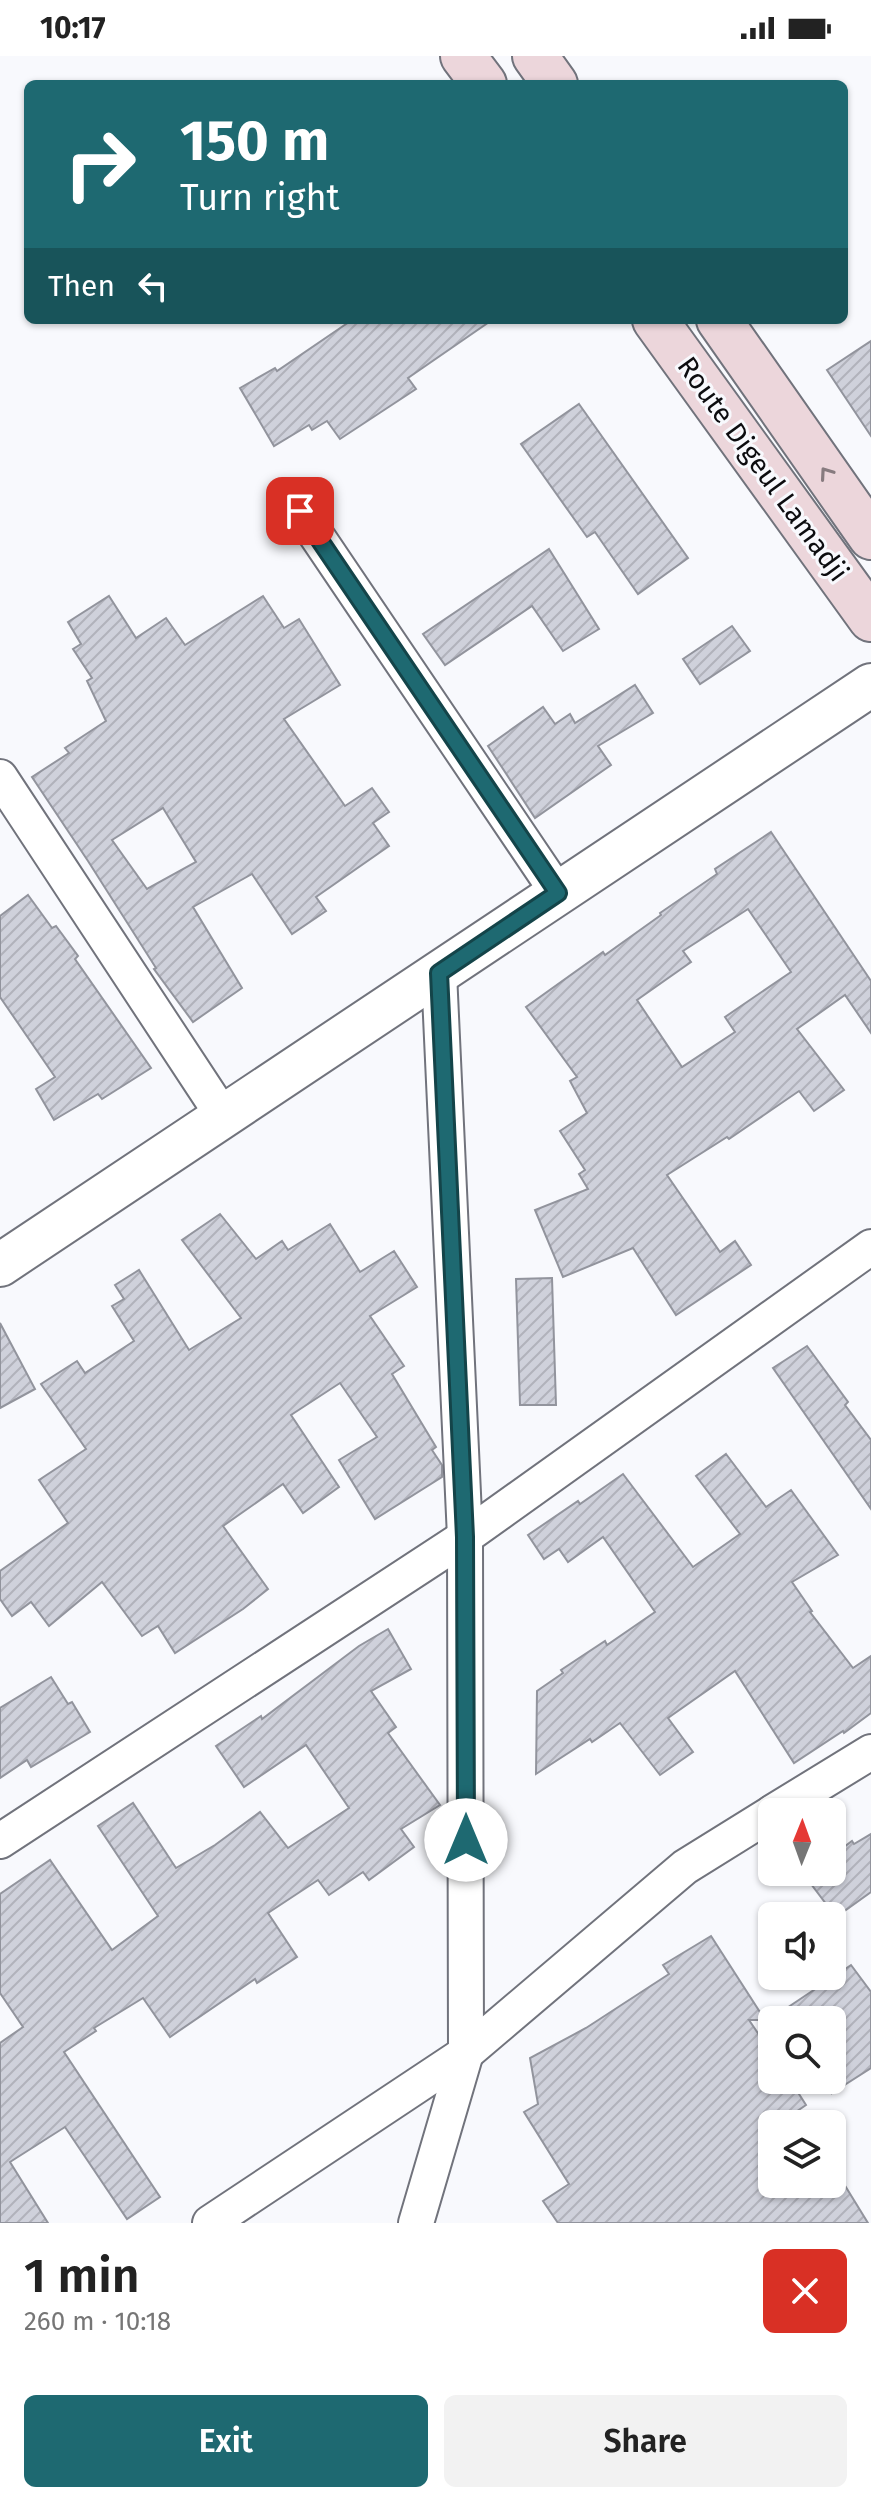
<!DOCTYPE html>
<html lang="en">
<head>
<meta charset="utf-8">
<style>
	:root { --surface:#fff; --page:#f2f2f2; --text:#222; --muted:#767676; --accent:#1e6971 }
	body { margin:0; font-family:"Fira Sans",sans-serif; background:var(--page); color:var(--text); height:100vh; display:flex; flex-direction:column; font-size:30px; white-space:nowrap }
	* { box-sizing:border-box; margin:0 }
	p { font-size:26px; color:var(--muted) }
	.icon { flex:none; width:44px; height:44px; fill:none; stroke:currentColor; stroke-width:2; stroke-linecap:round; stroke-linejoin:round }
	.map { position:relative; height:2167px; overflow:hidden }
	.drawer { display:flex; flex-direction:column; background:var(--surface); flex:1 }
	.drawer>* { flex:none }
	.guide { position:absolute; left:24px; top:24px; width:824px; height:244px; border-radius:12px; box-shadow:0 2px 6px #0004; background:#1e6971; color:#fff; overflow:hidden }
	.needle { width:52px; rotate:1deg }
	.buttons { position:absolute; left:758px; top:1742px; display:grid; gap:16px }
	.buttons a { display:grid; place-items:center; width:88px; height:88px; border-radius:12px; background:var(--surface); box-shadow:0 2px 6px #0004; font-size:40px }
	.pin { position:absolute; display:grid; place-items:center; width:68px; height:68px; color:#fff; margin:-34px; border-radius:16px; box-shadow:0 4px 12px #0006 }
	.me { position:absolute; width:88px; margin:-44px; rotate:0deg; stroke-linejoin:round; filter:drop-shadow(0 0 6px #0008) }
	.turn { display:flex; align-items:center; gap:28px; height:168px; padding:0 24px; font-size:36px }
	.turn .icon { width:104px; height:104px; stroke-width:2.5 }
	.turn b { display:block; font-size:56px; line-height:68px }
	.then { display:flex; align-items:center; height:76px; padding:0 24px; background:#0003; gap:16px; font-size:30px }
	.round { display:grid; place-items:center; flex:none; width:84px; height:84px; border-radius:12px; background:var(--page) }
	.overview { display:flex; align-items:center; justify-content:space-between; height:136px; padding:0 24px }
	h1 { font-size:48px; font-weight:600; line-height:60px }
	.cta { display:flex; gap:16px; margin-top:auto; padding:16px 24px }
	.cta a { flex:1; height:92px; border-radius:12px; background:var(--accent); color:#fff; font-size:32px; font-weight:600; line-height:92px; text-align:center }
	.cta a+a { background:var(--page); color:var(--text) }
	.status { display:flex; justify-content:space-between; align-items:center; height:56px; padding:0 40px; background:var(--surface); direction:ltr }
	.status svg { height:22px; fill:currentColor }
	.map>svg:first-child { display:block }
</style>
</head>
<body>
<div class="status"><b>10:17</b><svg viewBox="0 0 49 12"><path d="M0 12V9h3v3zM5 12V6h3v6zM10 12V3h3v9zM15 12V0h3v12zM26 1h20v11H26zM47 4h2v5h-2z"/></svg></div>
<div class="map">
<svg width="871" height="2167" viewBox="0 0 871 2167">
	<defs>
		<pattern id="building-hatch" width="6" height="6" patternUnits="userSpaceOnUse" patternTransform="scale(2)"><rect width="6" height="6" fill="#cfd1db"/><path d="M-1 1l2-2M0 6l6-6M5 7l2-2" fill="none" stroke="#b1b2bb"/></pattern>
	</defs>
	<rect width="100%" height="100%" fill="#f8f9fd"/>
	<g fill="url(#building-hatch)" stroke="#92949d" stroke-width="2" fill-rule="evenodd">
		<path d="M 352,264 L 492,264 L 408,322 L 416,333 L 340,383 L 327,365 L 312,374 L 309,369 L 274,390 L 240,332 L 275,312 L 277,315 Z"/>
		<path d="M 871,285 L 871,380 L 827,314 Z"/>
		<path d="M 579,348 L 688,502 L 638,538 L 595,476 L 587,481 L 521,388 Z"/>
		<path d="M 549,493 L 599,573 L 563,595 L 532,550 L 445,609 L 423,578 Z"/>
		<path d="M 109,540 L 136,582 L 166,562 L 185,589 L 263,540 L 284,572 L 299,563 L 340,629 L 284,663 L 345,750 L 372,732 L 389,756 L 373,767 L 389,790 L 316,841 L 326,855 L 292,878 L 252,818 L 193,851 L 242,932 L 193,966 L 154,913 L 156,912 L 88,805 L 32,721 L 69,697 L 65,692 L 106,665 L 87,625 L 92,622 L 73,593 L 81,588 L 68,566 ZM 163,752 L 196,806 L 147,833 L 112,784 Z"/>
		<path d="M 732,570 L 750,595 L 700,628 L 683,603 Z"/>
		<path d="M 635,629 L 653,657 L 598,690 L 611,709 L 535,762 L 488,690 L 543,651 L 555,668 L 570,658 L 575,667 Z"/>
		<path d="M 771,776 L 871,925 L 871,977 L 845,939 L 797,973 L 844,1034 L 814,1055 L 799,1035 L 729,1083 L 727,1081 L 667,1119 L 720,1196 L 735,1185 L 751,1209 L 676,1259 L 633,1192 L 563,1221 L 535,1154 L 588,1133 L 579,1118 L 585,1114 L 560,1075 L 587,1057 L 570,1025 L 577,1021 L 526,951 L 603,896 L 605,899 L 661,859 L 660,857 L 717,818 L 715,813 ZM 748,853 L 791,916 L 725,961 L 735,976 L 682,1011 L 637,944 L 691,906 L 683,895 Z"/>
		<path d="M 28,839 L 52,872 L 56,870 L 78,900 L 75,903 L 151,1012 L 102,1043 L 98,1038 L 54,1064 L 36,1033 L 55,1021 L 0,941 L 0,860 Z"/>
		<path d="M 220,1158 L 256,1203 L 282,1185 L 288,1194 L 330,1168 L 360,1216 L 394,1195 L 417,1231 L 370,1260 L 404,1310 L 392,1318 L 436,1391 L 432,1394 L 442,1409 L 442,1421 L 375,1463 L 339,1404 L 377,1381 L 340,1327 L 291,1359 L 339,1431 L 303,1457 L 283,1428 L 223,1470 L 268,1533 L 243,1553 L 175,1597 L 158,1570 L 142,1580 L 102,1526 L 49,1570 L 31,1546 L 12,1560 L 0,1543 L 0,1515 L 68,1467 L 39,1424 L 86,1393 L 41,1328 L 77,1305 L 85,1317 L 134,1285 L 112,1250 L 124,1243 L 115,1229 L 139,1214 L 189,1294 L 241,1262 L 182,1184 Z"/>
		<path d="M 552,1222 L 556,1349 L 520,1349 L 516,1223 Z"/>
		<path d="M 0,1267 L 35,1333 L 0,1352 Z"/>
		<path d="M 807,1290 L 848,1346 L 845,1349 L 871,1384 L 871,1453 L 773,1312 Z"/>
		<path d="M 726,1398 L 766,1451 L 791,1434 L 838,1499 L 792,1526 L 812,1555 L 810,1556 L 853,1612 L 871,1600 L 871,1657 L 844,1677 L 843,1675 L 794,1707 L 735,1615 L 668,1662 L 693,1696 L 660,1719 L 620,1667 L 592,1686 L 590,1683 L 536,1718 L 537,1635 L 563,1617 L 561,1614 L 605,1585 L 607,1589 L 655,1556 L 603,1481 L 568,1506 L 559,1493 L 544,1503 L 528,1479 L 578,1445 L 580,1448 L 623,1418 L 693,1511 L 740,1478 L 696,1420 Z"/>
		<path d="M 388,1573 L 411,1613 L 371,1635 L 396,1671 L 388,1677 L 440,1749 L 401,1773 L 414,1791 L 369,1824 L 363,1816 L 329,1839 L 318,1824 L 268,1857 L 297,1901 L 257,1927 L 255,1923 L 170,1981 L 143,1942 L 94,1972 L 96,1975 L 64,1996 L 160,2141 L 127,2163 L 65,2071 L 10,2106 L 48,2167 L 0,2167 L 0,1987 L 23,1971 L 0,1937 L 0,1838 L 50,1804 L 112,1894 L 158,1860 L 98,1770 L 133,1747 L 176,1812 L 215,1789 L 260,1756 L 288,1792 L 349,1752 L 306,1689 L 244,1731 L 216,1690 L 261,1660 L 262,1663 L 359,1590 Z"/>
		<path d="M 51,1621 L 68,1648 L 72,1646 L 90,1676 L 31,1711 L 27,1704 L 0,1722 L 0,1652 Z"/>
		<path d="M 871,1778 L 871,1836 L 836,1861 L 802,1816 L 832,1816 L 832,1800 L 852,1785 L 854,1788 Z"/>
		<path d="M 711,1880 L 765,1964 L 749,1964 L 772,1998 L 772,2024 L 790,2024 L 806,2049 L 778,2068 L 772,2068 L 772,2128 L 844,2128 L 868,2167 L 558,2167 L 543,2145 L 569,2128 L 524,2056 L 538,2048 L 530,2002 L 586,1972 L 669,1918 L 663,1909 Z"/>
		<path d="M 851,1909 L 871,1936 L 871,2012 L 832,2037 L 832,1964 L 769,1964 Z"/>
	</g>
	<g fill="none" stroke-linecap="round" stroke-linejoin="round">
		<defs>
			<g id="minor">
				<path d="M 300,455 L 558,837"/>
				<path d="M 0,721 L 223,1060"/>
				<path d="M 773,1756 L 871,1696"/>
				<path d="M 0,1785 L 465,1481 L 871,1191"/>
				<path d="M 210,2167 L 466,1997 L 685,1811 L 772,1757"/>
				<path d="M 416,2167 L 466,1997 L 465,1481 L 439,917"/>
			</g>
			<path id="tertiary" d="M 0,1209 L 871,629"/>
			<g id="secondary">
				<path d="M 463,0 L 484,28"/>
				<path d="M 535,0 L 555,28"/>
				<path d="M 655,264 L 871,563"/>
				<path d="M 719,264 L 871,481"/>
			</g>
		</defs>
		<use href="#minor" stroke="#71737c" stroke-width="38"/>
		<use href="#tertiary" stroke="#71737c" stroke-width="46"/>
		<use href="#secondary" stroke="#71737c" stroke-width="48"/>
		<use href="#minor" stroke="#fff" stroke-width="34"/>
		<use href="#tertiary" stroke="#fff" stroke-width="42"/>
		<use href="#secondary" stroke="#ecd6db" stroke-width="44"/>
	</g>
	<defs><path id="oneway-chevron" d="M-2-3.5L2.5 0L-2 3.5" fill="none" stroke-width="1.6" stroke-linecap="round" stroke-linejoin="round" transform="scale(2)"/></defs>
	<use stroke="#877b7f" href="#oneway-chevron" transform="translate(826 417) rotate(-125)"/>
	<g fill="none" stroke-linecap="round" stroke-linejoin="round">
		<defs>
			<path id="route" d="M 300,455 L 558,837 L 439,917 L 465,1481 L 466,1784"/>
		</defs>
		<use href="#route" stroke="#144449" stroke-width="20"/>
		<use href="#route" stroke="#1e6971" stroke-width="14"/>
	</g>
	<g text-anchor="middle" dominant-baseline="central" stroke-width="6" stroke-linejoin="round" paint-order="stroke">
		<g font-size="28" fill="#0c0c0f" stroke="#f8f9fd">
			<text transform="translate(763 413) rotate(54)">Route Digeul Lamadji</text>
		</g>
	</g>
</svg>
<div class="buttons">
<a><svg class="needle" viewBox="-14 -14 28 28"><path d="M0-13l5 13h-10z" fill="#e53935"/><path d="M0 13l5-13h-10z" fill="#767676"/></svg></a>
<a><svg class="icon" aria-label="sound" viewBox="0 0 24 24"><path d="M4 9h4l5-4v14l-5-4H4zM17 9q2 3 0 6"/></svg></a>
<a><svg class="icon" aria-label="search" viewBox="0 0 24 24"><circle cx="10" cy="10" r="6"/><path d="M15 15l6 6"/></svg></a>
<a><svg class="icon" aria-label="layers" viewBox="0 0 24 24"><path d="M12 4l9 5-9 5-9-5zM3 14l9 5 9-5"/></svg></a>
</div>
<div class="pin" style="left:300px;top:455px;background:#d93025"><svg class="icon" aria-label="arrive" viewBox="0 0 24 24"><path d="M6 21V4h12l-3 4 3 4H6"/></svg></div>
<svg class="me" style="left:466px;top:1784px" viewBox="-20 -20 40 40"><circle r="19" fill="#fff"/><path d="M0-13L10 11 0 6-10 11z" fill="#1e6971"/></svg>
<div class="guide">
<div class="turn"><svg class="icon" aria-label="right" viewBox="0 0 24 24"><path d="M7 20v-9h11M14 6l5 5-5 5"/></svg><div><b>150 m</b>Turn right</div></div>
<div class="then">Then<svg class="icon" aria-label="left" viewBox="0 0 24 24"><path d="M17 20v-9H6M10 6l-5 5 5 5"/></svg></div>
</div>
</div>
<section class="drawer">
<div class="overview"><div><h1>1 min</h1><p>260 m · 10:18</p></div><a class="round" style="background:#d93025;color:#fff"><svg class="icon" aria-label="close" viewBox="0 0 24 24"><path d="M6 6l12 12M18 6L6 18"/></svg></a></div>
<div class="cta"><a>Exit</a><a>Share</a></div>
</section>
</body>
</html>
